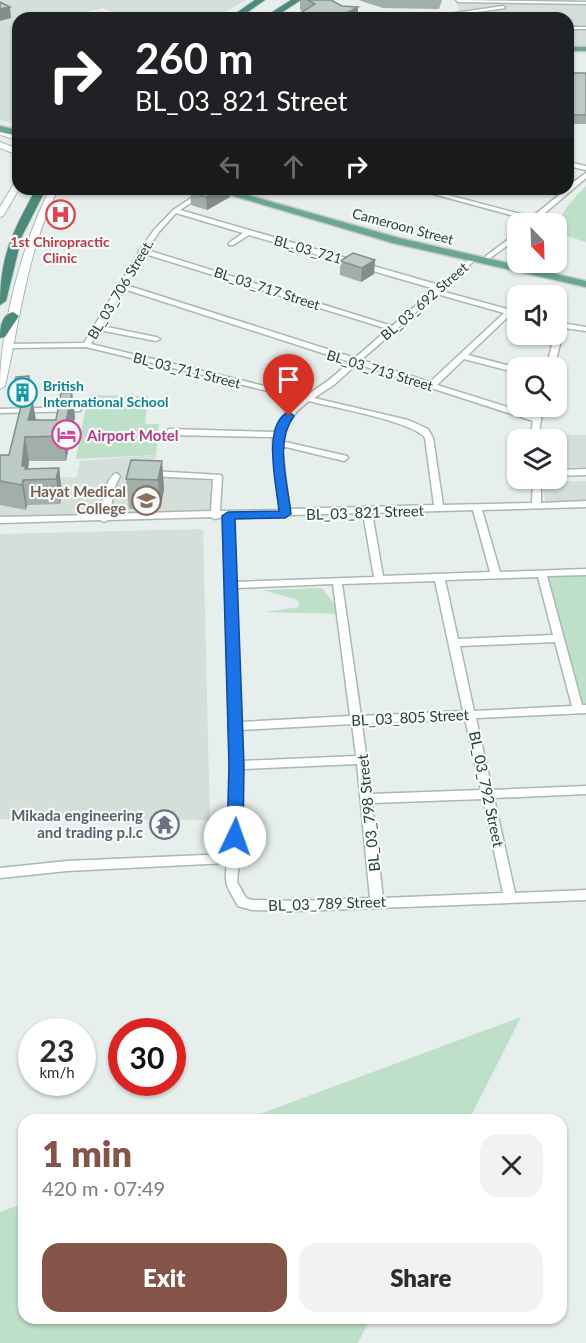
<!DOCTYPE html>
<html lang="en">
<head>
<meta charset="utf-8">
<style>
	:root { --surface:#fff; --page:#f2f2f3; --text:#2b2b33; --muted:#7c7c81; --accent:#855347 }
	body { margin:0; font-family:Lato,sans-serif; background:var(--page); color:var(--text); height:100vh; display:flex; flex-direction:column; font-size:22px; white-space:nowrap }
	* { box-sizing:border-box; margin:0 }
	p { font-size:20px; color:var(--muted) }
	.icon { flex:none; width:33px; height:33px; fill:none; stroke:currentColor; stroke-width:2; stroke-linecap:round; stroke-linejoin:round }
	.map { position:relative; flex:1; overflow:hidden }
	.side { position:absolute; left:18px; top:1114px; width:549px; height:210px; display:flex; flex-direction:column; background:var(--surface); border-radius:18px; box-shadow:0 2px 4px #0004 }
	.side>* { flex:none }
	.top-card { position:absolute; left:12px; top:12px; width:562px; height:183px; border-radius:18px; box-shadow:0 2px 4px #0004; background:#202124; color:#fff; overflow:hidden }
	.needle { width:39px; rotate:157deg }
	.buttons { position:absolute; left:507px; top:213px; display:grid; gap:12px }
	.buttons a { display:grid; place-items:center; width:60px; height:60px; border-radius:12px; background:var(--surface); box-shadow:0 2px 4px #0004; font-size:30px }
	.speed { position:absolute; left:18px; top:1018px; display:flex; gap:12px; font-size:30px; font-weight:700; text-align:center }
	.speed>* { display:grid; place-content:center; width:78px; height:78px; border-radius:50%; background:var(--surface); box-shadow:0 2px 4px #0004; line-height:1 }
	.speed small { font-size:15px; font-weight:400 }
	.speed .limit { border:9px solid #d22; background:#fff; color:#111 }
	.pin { position:absolute; display:grid; place-items:center; width:51px; height:51px; color:#fff; margin:-62px -26px; border-radius:50% 50% 50% 0; rotate:-45deg; box-shadow:0 0 6px #0007 }
	.pin .icon { rotate:45deg }
	.me { position:absolute; width:66px; margin:-33px; rotate:3deg; stroke-linejoin:round; filter:drop-shadow(0 0 4px #0008) }
	.turn { display:flex; align-items:center; gap:21px; height:126px; padding:0 24px; font-size:27px }
	.turn .icon { width:78px; height:78px; stroke-width:2.5 }
	.turn b { display:block; font-size:42px; line-height:51px }
	.lanes { display:flex; align-items:center; height:57px; padding:0 24px; background:#0003; justify-content:center; gap:30px; direction:ltr }
	.lanes .off { opacity:.35 }
	.round { display:grid; place-items:center; flex:none; width:63px; height:63px; border-radius:18px; background:var(--page) }
	.overview { display:flex; align-items:center; justify-content:space-between; height:102px; padding:0 24px }
	h1 { font-size:36px; font-weight:800; line-height:45px; color:var(--accent) }
	.action { display:flex; gap:12px; margin-top:auto; padding:12px 24px }
	.action a { flex:1; height:69px; border-radius:18px; background:var(--accent); color:#fff; font-size:24px; font-weight:800; line-height:69px; text-align:center }
	.action a+a { background:var(--page); color:var(--text) }
	.map>svg:first-child { display:block }
</style>
</head>
<body>
<div class="map">
<svg width="586" height="1343" viewBox="0 0 586 1343">
	<rect width="100%" height="100%" fill="#e6efeb"/>
	<g fill="#d4dfda">
		<path d="M 0,0 L 246,0 L 215,18 L 126,18 L 103,8 L 79,14 L 86,18 L 18,18 L 18,124 L 0,120 Z"/>
		<path d="M 456,2 L 586,3 L 586,48 L 569,49 L 568,18 L 461,18 Z"/>
		<path d="M 536,434 L 586,435 L 586,468 L 557,467 L 556,440 L 537,439 Z"/>
		<path d="M 156,455 L 152,473 L 218,477 L 211,512 L 0,518 L 0,480 L 77,477 L 80,461 Z"/>
		<path d="M 586,481 L 586,502 L 546,502 L 541,482 Z"/>
		<path d="M 203,529 L 210,820 L 0,819 L 0,534 Z"/>
	</g>
	<g fill="#bfe0c8">
		<path d="M 586,186 L 586,242 L 557,233 C 556,216 575,197 586,186 Z"/>
		<path d="M 88,395 L 148,396 L 145,424 L 159,424 L 156,455 L 76,459 Z"/>
		<path d="M 586,571 L 586,711 L 580,711 L 538,574 Z"/>
		<path d="M 322,588 L 342,614 L 264,612 L 299,607 L 298,600 L 263,590 Z"/>
		<path d="M 521,1017 L 469,1120 L 244,1120 Z"/>
		<path d="M 24,1203 L 24,1318 L 370,1319 L 358,1343 L 0,1343 L 0,1212 Z"/>
	</g>
	<g fill="none" stroke-linecap="round" stroke-linejoin="round">
		<defs>
			<g id="minor">
				<path d="M 456,0 L 586,2 L 586,4 L 458,2 Z"/>
				<path d="M 503,6 L 505,8 L 435,18 L 422,18 Z"/>
				<rect x="568" y="27" width="18" height="2"/>
				<path d="M 568,162 L 586,166 L 586,170 L 568,166 Z"/>
				<path d="M 586,173 L 586,178 L 532,224 L 526,224 L 529,220 L 415,189 L 425,189 L 532,217 L 559,195 L 541,189 L 552,189 L 562,192 L 568,189 L 568,186 Z"/>
				<path d="M 205,189 L 212,189 L 180,210 L 439,285 L 470,259 L 474,259 L 474,261 L 441,291 L 518,312 L 518,316 L 511,314 L 468,355 L 518,368 L 518,373 L 464,359 L 437,385 L 533,415 L 535,406 L 543,406 L 538,440 L 530,440 L 533,421 L 357,364 L 335,384 L 314,398 L 408,420 L 428,429 L 433,438 L 443,505 L 532,503 L 533,478 L 541,478 L 541,503 L 586,501 L 586,507 L 482,510 L 500,572 L 586,569 L 586,575 L 547,576 L 582,705 L 586,705 L 586,713 L 476,718 L 492,790 L 586,786 L 586,794 L 494,798 L 515,893 L 586,890 L 586,900 L 298,911 L 252,910 L 238,906 C 227,886 224,886 227,863 L 67,871 L 0,878 L 0,868 L 67,861 L 228,854 L 231,815 L 229,729 L 228,726 L 229,723 L 223,517 L 215,519 L 211,517 L 108,520 L 104,522 L 100,520 L 0,523 L 0,517 L 100,515 C 103,502 104,480 116,473 L 120,476 L 114,489 L 110,514 L 211,511 L 213,479 L 149,476 L 148,474 L 152,471 L 221,475 L 222,477 L 220,511 L 280,510 L 273,450 L 273,437 L 169,435 L 165,432 L 169,429 L 274,432 L 283,416 L 301,399 L 86,347 L 8,348 L 4,346 L 8,344 L 84,343 L 139,252 L 139,251 L 154,230 L 173,210 ZM 176,213 L 243,233 L 229,243 L 229,245 L 233,245 L 249,235 L 435,289 L 392,326 L 147,250 L 159,232 ZM 145,254 L 388,329 L 355,358 L 126,285 ZM 124,289 L 350,362 L 329,380 L 306,396 L 91,344 L 99,330 L 156,341 L 160,339 L 156,337 L 102,326 ZM 437,294 L 504,313 L 430,382 L 361,360 ZM 309,401 C 331,407 415,422 425,438 L 434,505 L 289,509 L 282,446 L 344,461 L 348,458 L 347,456 L 281,441 C 284,423 295,412 309,401 ZM 473,510 L 490,572 L 383,576 L 372,513 ZM 363,513 L 374,577 L 235,582 L 233,516 L 281,515 L 285,517 L 289,515 ZM 538,577 L 553,635 L 458,639 L 445,580 ZM 435,581 L 463,711 L 361,716 L 342,584 ZM 333,584 L 350,716 L 240,722 L 235,588 ZM 555,642 L 572,706 L 474,711 L 460,646 ZM 465,719 L 481,790 L 371,794 L 362,724 ZM 352,724 L 356,756 L 241,761 L 240,730 ZM 357,764 L 370,898 L 298,901 L 252,900 L 246,898 L 237,882 L 243,815 L 242,769 ZM 483,799 L 503,893 L 383,898 L 372,803 Z"/>
				<path d="M 518,232 L 518,238 L 490,258 L 486,258 L 486,256 Z"/>
				<path d="M 556,322 L 586,327 L 586,331 L 564,328 L 554,368 L 546,368 L 555,334 L 556,334 Z"/>
				<path d="M 77,407 L 81,409 L 80,411 L 0,413 L 0,409 Z"/>
				<path d="M 586,469 L 586,475 L 556,476 L 556,470 Z"/>
			</g>
			<g id="tertiary">
				<path d="M 15,182 L 18,182 L 19,189 L 3,216 L 0,217 L 0,207 Z"/>
				<path d="M 50,189 L 58,189 C 27,251 20,319 5,386 L 0,389 C 0,328 22,244 50,189 Z"/>
			</g>
			<g id="secondary">
				<path d="M 0,129 L 18,134 L 18,140 L 0,135 Z"/>
				<path d="M 0,142 L 18,149 L 18,155 L 0,148 Z"/>
			</g>
			<g id="primary">
				<rect x="568" y="47" width="18" height="4"/>
				<path d="M 0,126 L 18,130 L 18,136 L 0,132 Z"/>
				<path d="M 210,189 L 226,189 L 399,238 L 586,281 L 586,287 L 393,243 Z"/>
			</g>
			<g id="trunk">
				<path d="M 255,0 L 265,0 L 239,18 L 229,18 Z"/>
				<path d="M 291,0 L 301,0 L 273,18 L 263,18 Z"/>
				<path d="M 36,189 L 46,189 L 22,236 L 6,301 L 0,305 C 0,255 13,231 36,189 Z"/>
				<path d="M 13,312 L 19,316 L 5,337 L 0,338 C 0,328 1,315 13,312 Z"/>
			</g>
		</defs>
		<use href="#minor" stroke="#a8b8b2" stroke-width="3"/>
		<use href="#tertiary" stroke="#a8b8b2" stroke-width="2"/>
		<use href="#secondary" stroke="#a4bbb3" stroke-width="2"/>
		<use href="#primary" stroke="#c2cac8" stroke-width="3"/>
		<use href="#trunk" stroke="#c2cac8" stroke-width="2"/>
		<use href="#minor" fill="#fff" fill-rule="evenodd"/>
		<use href="#tertiary" fill="#fff" fill-rule="evenodd"/>
		<use href="#secondary" fill="#fff" fill-rule="evenodd"/>
		<use href="#primary" fill="#6aa596" fill-rule="evenodd"/>
		<use href="#trunk" fill="#4c8a7c" fill-rule="evenodd"/>
	</g>
	<g fill="#a1aea9">
		<path d="M 300,0 L 331,0 L 342,6 L 358,7 L 358,17 L 303,11 L 300,10 Z"/>
		<path d="M 359,0 L 442,0 L 439,9 L 383,8 L 364,2 Z"/>
		<rect x="568" y="73" width="18" height="51"/>
		<path d="M 195,189 L 229,189 L 230,197 L 207,210 L 191,205 L 190,192 Z"/>
		<path d="M 375,260 L 374,274 L 361,282 L 340,275 L 340,261 Z"/>
		<path d="M 31,387 L 27,400 L 14,400 L 12,390 Z"/>
		<path d="M 72,393 L 75,417 L 66,461 L 29,461 L 28,469 L 59,468 L 62,493 L 60,504 L 27,505 L 26,510 L 0,505 L 0,455 L 9,455 L 36,420 L 56,420 Z"/>
		<path d="M 162,461 L 164,490 L 160,509 L 129,509 L 126,479 Z"/>
	</g>
	<g fill="#838d89">
		<path d="M 10,7 L 11,18 L 0,21 L 0,9 Z"/>
		<path d="M 358,7 L 357,18 L 348,12 Z"/>
		<path d="M 220,189 L 229,189 L 230,197 L 207,210 L 206,197 Z"/>
		<path d="M 375,260 L 374,274 L 361,282 L 362,268 Z"/>
		<path d="M 29,376 L 31,387 L 27,400 L 26,390 Z"/>
		<path d="M 72,393 L 75,417 L 66,461 L 63,436 Z"/>
		<path d="M 33,402 L 37,426 L 28,420 Z"/>
		<path d="M 25,437 L 29,461 L 27,476 L 22,466 Z"/>
		<path d="M 162,461 L 164,490 L 160,509 L 158,480 Z"/>
		<path d="M 59,468 L 62,493 L 60,504 L 56,479 Z"/>
		<path d="M 23,480 L 27,505 L 26,510 L 22,485 Z"/>
	</g>
	<g fill="#bbcac4" stroke="#838d89" stroke-width="1.5">
		<path d="M 308,0 L 331,0 L 342,6 L 358,7 L 348,12 L 359,18 L 292,18 L 315,4 Z"/>
		<path d="M 0,2 L 10,7 L 0,9 Z"/>
		<rect x="568" y="73" width="18" height="42"/>
		<path d="M 195,189 L 220,189 L 206,197 L 190,192 Z"/>
		<path d="M 353,253 L 375,260 L 362,268 L 340,261 Z"/>
		<path d="M 29,376 L 26,390 L 12,390 L 16,377 Z"/>
		<path d="M 61,393 L 72,393 L 63,436 L 25,437 L 22,466 L 26,466 L 25,469 L 59,468 L 56,479 L 23,480 L 22,485 L 0,481 L 0,455 L 9,455 L 22,402 L 33,402 L 28,420 L 56,420 Z"/>
		<path d="M 131,460 L 162,461 L 158,480 L 126,479 Z"/>
	</g>
	<path fill="#1a73e8" stroke="#114b97" stroke-width="1.5" d="M 289,412 L 294,416 C 274,443 288,483 291,514 L 285,518 L 235,519 L 244,765 L 243,837 L 235,843 L 227,837 L 229,765 L 222,516 L 228,512 L 279,511 C 277,488 261,423 289,412 Z"/>
	<defs>
		<symbol id="hospital-ring" viewBox="-11 -11 22 22"><circle r="9.5" fill="#f7fbf9" stroke="#e0444e" stroke-width="1.5"/><path d="M-5-5h3v3.5h4V-5h3V5h-3V1.5h-4V5h-3Z" fill="#e0444e"/></symbol>
		<symbol id="building-ring" viewBox="-11 -11 22 22"><circle r="9.5" fill="#f7fbf9" stroke="#0f9aa8" stroke-width="1.5"/><path d="M-4-6H4V6H1V3H-1V6H-4ZM-2.5-4.3h1.7v1.8h-1.7ZM.8-4.3h1.7v1.8H.8ZM-2.5-1h1.7V.8h-1.7ZM.8-1h1.7V.8H.8Z" fill="#0f9aa8"/></symbol>
		<symbol id="hotel-ring" viewBox="-11 -11 22 22"><circle r="9.5" fill="#f7fbf9" stroke="#d1479c" stroke-width="1.5"/><path d="M-6-4.5h1.5V1H6V5H4.5V3h-9V5H-6ZM-4 0a1.8 1.8 0 1 1 3.6 0ZM.5 0V-2.5h3Q6-2.5 6 0Z" fill="#d1479c"/></symbol>
		<symbol id="university-ring" viewBox="-11 -11 22 22"><circle r="9.5" fill="#f7fbf9" stroke="#8d6e63" stroke-width="1.5"/><path d="M0-5L7-2L0 1L-7-2ZM-4 1L0 2.5L4 1V4Q0 6-4 4Z" fill="#8d6e63"/></symbol>
		<symbol id="temple-ring" viewBox="-11 -11 22 22"><circle r="9.5" fill="#f7fbf9" stroke="#6b7280" stroke-width="1.5"/><path d="M0-6L5-2H3V0L6.5 2.5H4V6H1.5V3h-3V6H-4V2.5H-6.5L-3 0V-2H-5Z" fill="#6b7280"/></symbol>
	</defs>
	<g fill-rule="evenodd">
		<use href="#hospital-ring" x="44" y="198" width="33" height="33"/>
		<use href="#building-ring" x="6" y="376" width="33" height="33"/>
		<use href="#hotel-ring" x="50" y="418" width="33" height="33"/>
		<use href="#university-ring" x="130" y="484" width="33" height="33"/>
		<use href="#temple-ring" x="148" y="808" width="33" height="33"/>
	</g>
	<g text-anchor="middle" dominant-baseline="central" stroke-width="4.5" stroke-linejoin="round" paint-order="stroke">
		<g font-size="14" fill="#24423a" stroke="#f7fbf9">
			<text transform="translate(403 226) rotate(15)">Cameroon Street</text>
			<text transform="translate(308 249) rotate(16)">BL_03_721</text>
			<text transform="translate(267 288) rotate(18)">BL_03_717 Street</text>
			<text transform="translate(120 289) rotate(-59)">BL_03_706 Street.</text>
			<text transform="translate(424 301) rotate(-41)">BL_03_692 Street</text>
			<text transform="translate(187 370) rotate(14)">BL_03_711 Street</text>
			<text transform="translate(380 370) rotate(17)">BL_03_713 Street</text>
		</g>
		<g font-size="14" font-weight="bold" fill="#be3a42" stroke="#f7fbf9">
			<text x="60" y="241">1st Chiropractic<tspan x="60" dy="16">Clinic</tspan></text>
		</g>
		<g font-size="14" font-weight="bold" fill="#0d838f" stroke="#f7fbf9" text-anchor="start">
			<text x="43" y="385">British<tspan x="43" dy="16">International School</tspan></text>
		</g>
		<g font-size="15" font-weight="bold" fill="#b23c85" stroke="#f7fbf9" text-anchor="start">
			<text x="87" y="435">Airport Motel</text>
		</g>
		<g font-size="15" font-weight="bold" fill="#785e54" stroke="#f7fbf9" text-anchor="end">
			<text x="126" y="491">Hayat Medical<tspan x="126" dy="17">College</tspan></text>
		</g>
		<g font-size="15" fill="#24423a" stroke="#f7fbf9">
			<text transform="translate(365 512) rotate(-2)">BL_03_821 Street</text>
			<text transform="translate(410 717) rotate(-3)">BL_03_805 Street</text>
			<text transform="translate(487 789) rotate(78)">BL_03_792 Street</text>
			<text transform="translate(368 813) rotate(-96)">BL_03_798 Street</text>
			<text transform="translate(327 903) rotate(-2)">BL_03_789 Street</text>
		</g>
		<g font-size="15" font-weight="bold" fill="#5b616d" stroke="#f7fbf9" text-anchor="end">
			<text x="143" y="815">Mikada engineering<tspan x="143" dy="17">and trading p.l.c</tspan></text>
		</g>
	</g>
</svg>
<div class="buttons">
<a><svg class="needle" viewBox="-14 -14 28 28"><path d="M0-13l5 13h-10z" fill="#e53935"/><path d="M0 13l5-13h-10z" fill="#7c7c81"/></svg></a>
<a><svg class="icon" aria-label="sound" viewBox="0 0 24 24"><path d="M4 9h4l5-4v14l-5-4H4zM17 9q2 3 0 6"/></svg></a>
<a><svg class="icon" aria-label="search" viewBox="0 0 24 24"><circle cx="10" cy="10" r="6"/><path d="M15 15l6 6"/></svg></a>
<a><svg class="icon" aria-label="layers" viewBox="0 0 24 24"><path d="M12 4l9 5-9 5-9-5zM3 14l9 5 9-5"/></svg></a>
</div>
<div class="speed"><div>23<small>km/h</small></div><div class="limit">30</div></div>
<div class="pin" style="left:289px;top:416px;background:#d93025"><svg class="icon" aria-label="arrive" viewBox="0 0 24 24"><path d="M6 21V4h12l-3 4 3 4H6"/></svg></div>
<svg class="me" style="left:235px;top:837px" viewBox="-20 -20 40 40"><circle r="19" fill="#fff"/><path d="M0-13L10 11 0 6-10 11z" fill="#1a73e8"/></svg>
<div class="top-card">
<div class="turn"><svg class="icon" aria-label="right" viewBox="0 0 24 24"><path d="M7 20v-9h11M14 6l5 5-5 5"/></svg><div><b>260 m</b>BL_03_821 Street</div></div>
<div class="lanes"><svg class="icon off" aria-label="left" viewBox="0 0 24 24"><path d="M17 20v-9H6M10 6l-5 5 5 5"/></svg><svg class="icon off" aria-label="ahead" viewBox="0 0 24 24"><path d="M12 20V5M6 11l6-6 6 6"/></svg><svg class="icon" aria-label="right" viewBox="0 0 24 24"><path d="M7 20v-9h11M14 6l5 5-5 5"/></svg></div>
</div>
<section class="side">
<div class="overview"><div><h1>1 min</h1><p>420 m · 07:49</p></div><a class="round"><svg class="icon" aria-label="close" viewBox="0 0 24 24"><path d="M6 6l12 12M18 6L6 18"/></svg></a></div>
<div class="action"><a>Exit</a><a>Share</a></div>
</section>
</div>
</body>
</html>
